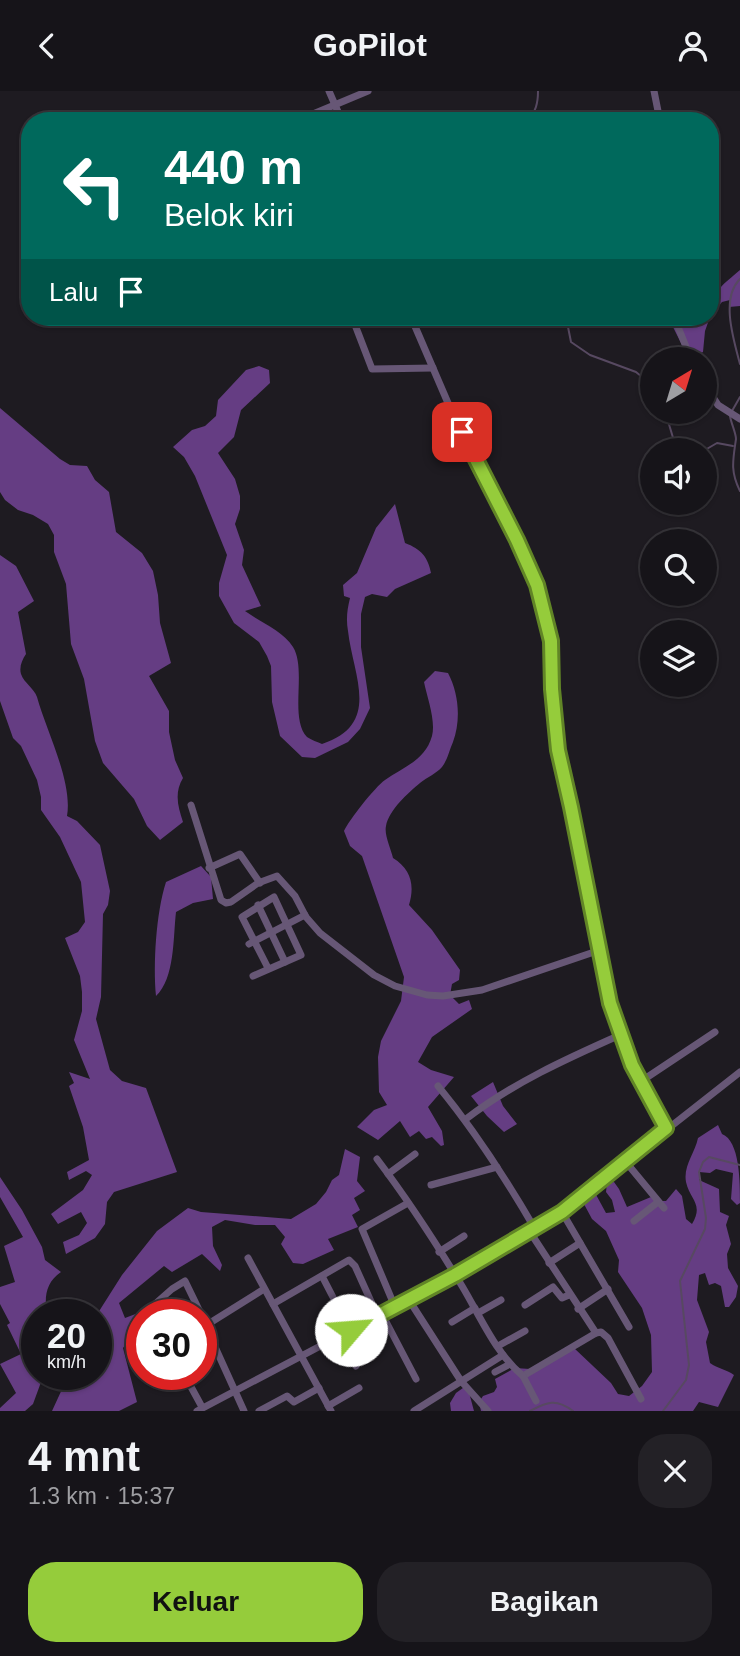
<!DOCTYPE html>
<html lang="id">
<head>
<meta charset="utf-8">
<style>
	:root { --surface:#161419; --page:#232126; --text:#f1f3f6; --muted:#9e9ea2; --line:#353338; --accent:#95cc3b }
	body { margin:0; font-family:Arial,sans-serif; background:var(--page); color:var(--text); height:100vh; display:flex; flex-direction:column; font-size:26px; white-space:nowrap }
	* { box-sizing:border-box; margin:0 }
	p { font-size:23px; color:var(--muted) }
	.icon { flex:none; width:38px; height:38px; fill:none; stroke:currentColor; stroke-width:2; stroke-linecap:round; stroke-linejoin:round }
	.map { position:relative; height:1320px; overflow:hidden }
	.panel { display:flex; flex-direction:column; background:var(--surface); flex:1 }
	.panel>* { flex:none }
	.hud { position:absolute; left:21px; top:21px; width:698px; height:214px; border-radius:28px; box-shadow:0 2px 5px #0004,0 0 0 2px var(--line); background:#00695c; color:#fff; overflow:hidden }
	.needle { width:46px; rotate:38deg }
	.tools { position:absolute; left:640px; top:256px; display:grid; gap:14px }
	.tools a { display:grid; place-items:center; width:77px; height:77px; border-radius:50%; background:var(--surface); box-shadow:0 2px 5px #0004,0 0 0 2px var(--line); font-size:35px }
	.speed { position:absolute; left:21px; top:1208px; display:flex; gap:14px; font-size:35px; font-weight:700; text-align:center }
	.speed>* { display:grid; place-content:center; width:91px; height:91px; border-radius:50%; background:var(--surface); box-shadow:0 2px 5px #0004,0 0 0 2px var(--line); line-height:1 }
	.speed small { font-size:18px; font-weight:400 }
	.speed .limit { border:10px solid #d22; background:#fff; color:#111 }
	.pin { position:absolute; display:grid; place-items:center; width:60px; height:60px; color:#fff; margin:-30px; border-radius:14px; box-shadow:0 4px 10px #0006 }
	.me { position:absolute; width:77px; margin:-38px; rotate:63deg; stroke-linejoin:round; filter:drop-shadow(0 0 5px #0008) }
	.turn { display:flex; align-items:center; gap:24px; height:147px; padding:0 28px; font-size:32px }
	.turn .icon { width:91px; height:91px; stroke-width:2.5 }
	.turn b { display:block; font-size:49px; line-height:60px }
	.then { display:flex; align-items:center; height:66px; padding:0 28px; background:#0003; gap:14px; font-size:26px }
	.round { display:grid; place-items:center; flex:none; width:74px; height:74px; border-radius:28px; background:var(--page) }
	.headline { display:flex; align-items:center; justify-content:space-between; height:119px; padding:0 28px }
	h1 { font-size:42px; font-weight:700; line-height:52px }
	.action { display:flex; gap:14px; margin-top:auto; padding:14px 28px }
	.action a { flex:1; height:80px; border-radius:28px; background:var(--accent); color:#111; font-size:28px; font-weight:700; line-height:80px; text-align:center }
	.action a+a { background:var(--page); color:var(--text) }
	header { display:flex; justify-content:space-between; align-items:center; height:91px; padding:0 28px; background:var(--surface); font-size:32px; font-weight:700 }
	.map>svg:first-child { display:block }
</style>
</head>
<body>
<header><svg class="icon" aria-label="back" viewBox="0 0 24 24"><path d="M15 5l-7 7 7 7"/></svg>GoPilot<svg class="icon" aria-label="person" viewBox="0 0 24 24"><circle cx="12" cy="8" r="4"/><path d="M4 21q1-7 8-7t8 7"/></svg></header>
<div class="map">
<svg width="740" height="1320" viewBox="0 0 740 1320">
	<rect width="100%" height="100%" fill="#1e1b21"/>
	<g fill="#653d83">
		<path d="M 740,179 L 740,215 L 729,216 L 730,209 L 722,211 L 711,224 C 710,201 724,193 740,179 Z"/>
		<path d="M 668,226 L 688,226 L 691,228 L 693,226 L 710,226 L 705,240 L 703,261 L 689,268 Z"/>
		<path d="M 259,275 L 269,279 L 270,292 L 241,319 L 234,346 L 218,362 L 235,388 L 240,405 L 240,418 L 235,433 L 244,459 L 242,474 L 261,515 L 245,520 C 260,531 283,540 293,556 C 307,579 289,627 307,646 C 311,649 318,651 322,653 C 382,633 353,585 348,540 C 346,529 347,519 350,507 L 344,505 L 343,494 L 357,482 L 376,437 L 395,413 L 405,452 C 421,458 428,466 431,482 L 395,498 L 387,506 L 372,503 L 365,506 L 361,523 L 361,556 L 370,617 L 360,638 L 348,651 L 315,667 L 302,666 L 280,645 L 272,611 L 271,575 L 267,565 L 259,551 L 234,532 L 219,505 L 219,492 L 227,464 L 195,385 L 184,366 L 173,356 L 192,339 L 205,335 L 216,325 L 218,309 L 246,279 Z"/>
		<path d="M 0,317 L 60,368 L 70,374 L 87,375 L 95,389 L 109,401 L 116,441 L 142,462 L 153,480 L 158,504 L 160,532 L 171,572 L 149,585 L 169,620 L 169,641 L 175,669 L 183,687 C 174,702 178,716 183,731 L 160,749 L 147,735 L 134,708 L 103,672 L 95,650 L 84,588 L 71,553 L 66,493 L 54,461 L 54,444 L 48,433 L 33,424 L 18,419 L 5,409 L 0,401 Z"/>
		<path d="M 0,464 L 16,475 L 34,510 L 18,521 L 26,563 C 22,569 19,576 21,583 C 24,592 34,597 37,606 C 46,639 73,691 67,725 L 77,730 L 100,754 L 110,800 L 108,814 L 103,823 L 101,906 L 96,928 L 110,979 L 122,990 L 146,997 L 177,1081 L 114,1101 L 107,1111 L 105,1133 L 95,1147 L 66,1163 L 63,1151 L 79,1144 L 87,1132 L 81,1121 L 58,1133 L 51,1123 L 83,1099 L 92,1084 L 86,1080 L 69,1089 L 67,1081 L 89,1069 L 83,1036 L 69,995 L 74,992 L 69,981 L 90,988 L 74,949 L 82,920 L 82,901 L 80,885 L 65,847 L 78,841 L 85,831 L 81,791 L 60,746 L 41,719 L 41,706 L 37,689 L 21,655 L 13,647 L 0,610 Z"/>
		<path d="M 435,580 L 448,582 C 459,603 461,629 453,651 C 449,660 448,668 442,676 C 436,683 427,686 420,692 C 408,702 389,719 386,735 C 384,744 391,758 393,767 C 411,778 415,794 409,814 L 432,839 L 460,879 L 459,889 L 452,893 L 450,904 L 459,913 L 469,909 L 472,918 L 432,946 L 418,971 L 431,979 L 454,986 L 428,1016 L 442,1040 L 444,1054 L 441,1055 L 432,1046 L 426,1048 L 419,1040 L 410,1046 L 400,1030 L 378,1049 L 357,1036 L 374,1019 L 387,1014 L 379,1001 L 378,966 L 381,950 L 401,910 L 404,886 L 362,765 L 350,755 L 344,740 C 349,729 375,696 385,689 C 403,676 425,670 432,645 C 436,630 427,606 424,591 Z"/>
		<path d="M 201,775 L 211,786 L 213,808 L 193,812 L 176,821 C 173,847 175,887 156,905 C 153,873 156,822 166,791 Z"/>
		<path d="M 493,991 L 503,1015 L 517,1033 L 504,1041 L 487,1025 L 471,1005 Z"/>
		<path d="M 718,1034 L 722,1043 C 740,1050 740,1091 740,1112 L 737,1114 L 731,1108 L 733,1082 L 716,1078 L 710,1082 L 699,1081 L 699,1089 L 719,1098 L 720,1121 L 729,1125 L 726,1134 L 731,1153 L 727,1163 L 728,1177 L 738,1195 L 736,1206 L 729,1216 L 725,1216 L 721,1195 L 715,1192 L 709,1194 L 705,1182 L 699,1184 L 697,1209 L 709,1241 L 706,1251 L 710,1272 C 718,1278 726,1278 734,1284 L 718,1316 L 699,1311 L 693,1320 L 481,1320 L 479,1311 L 483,1305 L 494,1301 L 497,1296 L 495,1288 L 515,1277 L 530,1278 L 574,1257 L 611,1292 L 618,1303 L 629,1305 L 642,1295 L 652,1281 L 651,1244 L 642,1217 L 618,1181 L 619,1169 L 606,1140 L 592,1128 L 578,1102 L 584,1099 L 594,1100 L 606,1122 L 615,1121 L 612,1109 L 606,1101 L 607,1092 L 614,1091 L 619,1098 L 627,1116 L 651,1106 L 657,1110 L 666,1110 L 676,1098 L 682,1105 L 686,1128 L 692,1133 C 704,1113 690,1109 686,1091 C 683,1075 695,1062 698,1047 Z"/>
		<path d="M 345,1058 L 360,1066 L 357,1090 L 365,1100 L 354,1107 L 360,1119 L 352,1124 L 358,1136 L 328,1148 L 334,1159 L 303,1173 L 293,1172 L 281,1153 L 285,1146 L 275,1134 L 255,1134 L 225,1129 L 212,1136 L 213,1155 L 222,1174 L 220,1180 L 202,1163 L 172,1181 L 164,1175 L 119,1212 L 125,1227 L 146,1219 L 151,1223 L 142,1223 L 142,1240 L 131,1246 L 123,1257 L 137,1311 L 119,1320 L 52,1320 L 69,1283 L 96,1283 L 96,1225 L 122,1184 L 157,1140 L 188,1117 L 201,1121 L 291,1128 L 316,1113 L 326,1101 L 332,1089 L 339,1084 Z"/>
		<path d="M 0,1086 L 22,1119 L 42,1156 L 45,1169 L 61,1181 C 46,1191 44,1206 47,1223 L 37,1223 L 37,1283 L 44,1283 L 33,1313 L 25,1320 L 0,1320 L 0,1317 L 16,1302 L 0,1273 L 21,1263 L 7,1234 L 10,1232 L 0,1213 L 0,1196 L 15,1191 L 4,1155 L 23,1146 L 0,1106 Z"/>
		<path d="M 467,1294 L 474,1320 L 451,1320 L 450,1312 L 456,1302 Z"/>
	</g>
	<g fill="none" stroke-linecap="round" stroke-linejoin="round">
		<g stroke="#574961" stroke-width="2">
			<path d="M 527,30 C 536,21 538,12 538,0"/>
			<path d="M 740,188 C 720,207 734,250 740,273"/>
			<path d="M 566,226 L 571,251 L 590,264 L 636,281 L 653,295"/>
			<path d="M 665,320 L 674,350 L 682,359"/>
			<path d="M 732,320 L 740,306"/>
			<path d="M 730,325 C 731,332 736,342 736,348 C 733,369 730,380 740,400"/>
			<path d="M 705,359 L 717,352 L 733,355"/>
			<path d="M 530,1320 C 547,1311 556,1307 573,1320"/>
			<path d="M 663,1320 L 686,1289 L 689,1274 L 680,1190 L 705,1138 L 706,1127 L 699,1081 L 703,1071 L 709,1066 L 740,1074"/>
		</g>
		<g stroke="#675776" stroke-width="7">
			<path d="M 329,0 L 342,30"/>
			<path d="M 654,0 L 660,30"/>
			<path d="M 301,28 L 368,0"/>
			<path d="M 351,30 L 364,24"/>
			<path d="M 352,226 L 372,278 L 433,277"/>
			<path d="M 411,226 L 451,319 L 517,448 L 537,494 L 551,550 L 552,598 L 558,659 L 571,716 L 610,912 L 632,974 L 666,1037"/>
			<path d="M 674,226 L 691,268"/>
			<path d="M 705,294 L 718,314 L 740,328"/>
			<path d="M 191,714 L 221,809 L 226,812 L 231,811 L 258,792 L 277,785 L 295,805 L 306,826 L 320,842 L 374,884 L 395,895 L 427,904 L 443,905 L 482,899 L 600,859"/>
			<path d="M 209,777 L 240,763 L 260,792"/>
			<path d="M 258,814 L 285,871"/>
			<path d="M 249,853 L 305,824"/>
			<path d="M 253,885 L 301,864 L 274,806 L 242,826 L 268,877"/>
			<path d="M 640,991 L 715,941"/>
			<path d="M 438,995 C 475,1040 506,1088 535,1138"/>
			<path d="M 466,1028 C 513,992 566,968 620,944"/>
			<path d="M 377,1068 C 408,1109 436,1152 462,1195 C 480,1225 496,1263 523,1285 L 596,1242"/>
			<path d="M 625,1070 L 664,1117"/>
			<path d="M 388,1083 L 415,1063"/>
			<path d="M 431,1094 L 497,1076"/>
			<path d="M 562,1121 L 629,1236"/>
			<path d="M 634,1130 L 658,1111"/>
			<path d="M 530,1141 L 596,1242 L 601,1241 L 608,1247 L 641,1308"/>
			<path d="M 439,1161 L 464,1145"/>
			<path d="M 248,1167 L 331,1320"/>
			<path d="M 549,1172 L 580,1152"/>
			<path d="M 322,1185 L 350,1239"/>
			<path d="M 409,1209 L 461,1290 L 488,1320"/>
			<path d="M 155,1213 L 172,1198 L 185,1190 L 201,1223"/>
			<path d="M 273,1213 L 349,1169 L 355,1175 L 378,1226"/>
			<path d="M 525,1214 L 553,1196 L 562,1207 L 569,1204"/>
			<path d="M 395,1216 L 362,1138 L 408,1112"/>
			<path d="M 578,1218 L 608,1198"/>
			<path d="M 478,1222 L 501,1209"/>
			<path d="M 382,1223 L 416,1288"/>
			<path d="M 201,1225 L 244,1320"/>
			<path d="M 452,1231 L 475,1217"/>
			<path d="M 205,1235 L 264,1198"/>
			<path d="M 342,1243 L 356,1275"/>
			<path d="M 498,1255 L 525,1240"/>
			<path d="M 495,1281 L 510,1273"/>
			<path d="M 184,1283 L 202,1316"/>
			<path d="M 523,1285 L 536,1310"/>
			<path d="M 328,1315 L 359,1297"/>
			<path d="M 197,1320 L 455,1184 L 562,1121 L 740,981"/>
			<path d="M 259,1320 L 287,1305 L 294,1311 L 319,1297"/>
			<path d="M 414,1320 L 503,1264"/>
		</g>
	</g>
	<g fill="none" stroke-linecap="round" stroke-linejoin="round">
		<defs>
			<path id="route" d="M 351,1239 L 455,1184 L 562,1121 L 666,1037 L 632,974 L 610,912 L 571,716 L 558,659 L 552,598 L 551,550 L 537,494 L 517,449 L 462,341"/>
		</defs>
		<use href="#route" stroke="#618526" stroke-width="18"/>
		<use href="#route" stroke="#95cc3b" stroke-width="12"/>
	</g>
</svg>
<div class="tools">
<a><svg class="needle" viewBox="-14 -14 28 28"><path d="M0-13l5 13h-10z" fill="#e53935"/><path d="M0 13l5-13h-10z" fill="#9e9ea2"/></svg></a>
<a><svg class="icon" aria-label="sound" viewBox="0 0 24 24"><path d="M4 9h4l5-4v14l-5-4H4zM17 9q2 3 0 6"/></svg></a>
<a><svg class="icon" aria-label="search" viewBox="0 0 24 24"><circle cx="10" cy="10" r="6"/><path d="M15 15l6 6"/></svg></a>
<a><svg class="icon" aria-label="layers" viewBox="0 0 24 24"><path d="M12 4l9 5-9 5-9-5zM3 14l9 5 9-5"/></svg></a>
</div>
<div class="speed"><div>20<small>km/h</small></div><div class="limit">30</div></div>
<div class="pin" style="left:462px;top:341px;background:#d93025"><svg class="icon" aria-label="arrive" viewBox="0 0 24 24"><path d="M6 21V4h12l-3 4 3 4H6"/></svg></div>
<svg class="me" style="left:351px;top:1239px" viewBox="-20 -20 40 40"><circle r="19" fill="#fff"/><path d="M0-13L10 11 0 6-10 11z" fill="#95cc3b"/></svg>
<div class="hud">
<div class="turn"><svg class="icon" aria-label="left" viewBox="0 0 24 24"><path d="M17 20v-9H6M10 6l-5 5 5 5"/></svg><div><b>440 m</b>Belok kiri</div></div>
<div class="then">Lalu<svg class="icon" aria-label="arrive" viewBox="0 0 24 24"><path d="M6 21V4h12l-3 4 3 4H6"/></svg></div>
</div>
</div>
<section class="panel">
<div class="headline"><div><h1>4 mnt</h1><p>1.3 km · 15:37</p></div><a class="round"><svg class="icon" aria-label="close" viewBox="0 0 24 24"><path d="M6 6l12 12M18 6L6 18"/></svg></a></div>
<div class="action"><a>Keluar</a><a>Bagikan</a></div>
</section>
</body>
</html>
